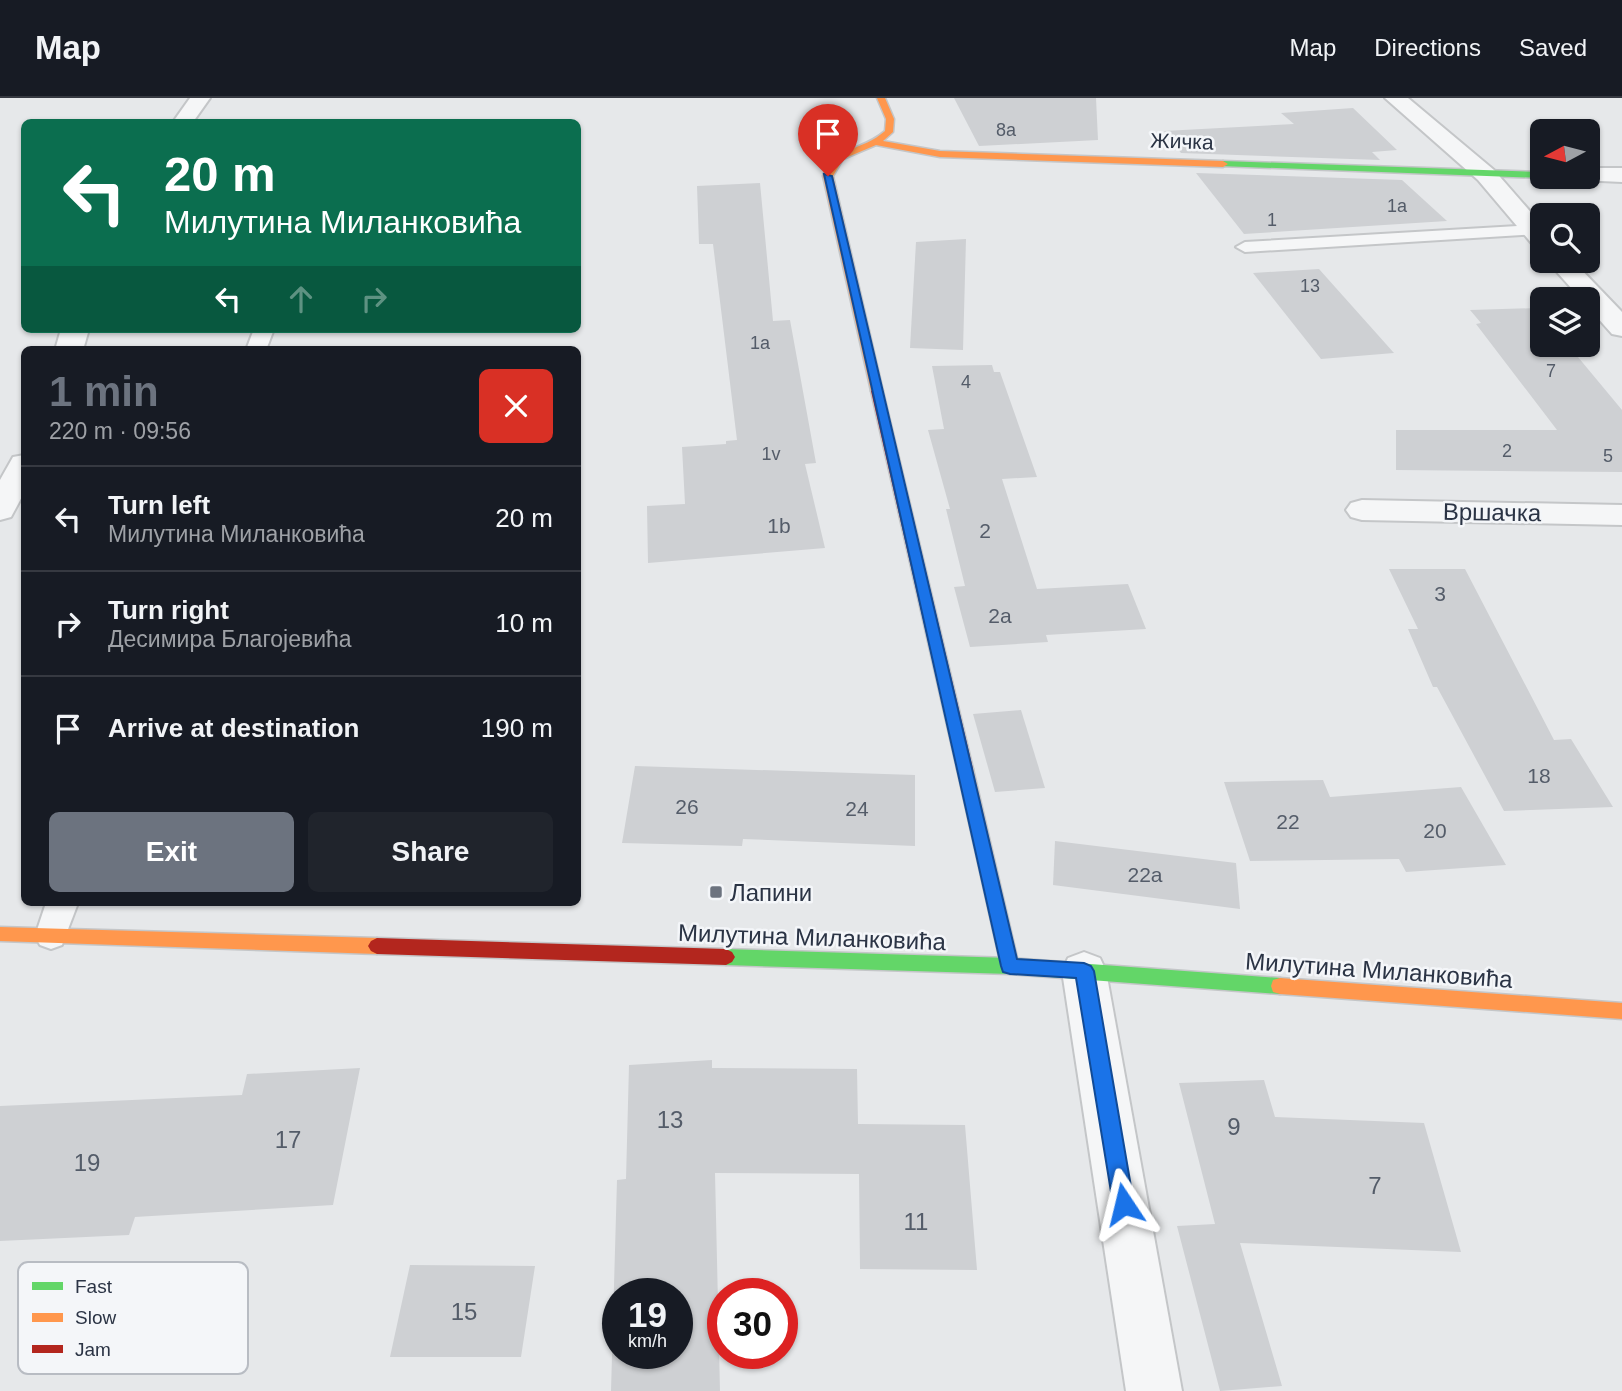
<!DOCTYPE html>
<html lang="en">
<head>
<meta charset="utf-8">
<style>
	:root { --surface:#171b24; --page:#20242c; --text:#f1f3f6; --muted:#9ea1a6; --line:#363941; --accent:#6c737f }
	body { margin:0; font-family:Helvetica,sans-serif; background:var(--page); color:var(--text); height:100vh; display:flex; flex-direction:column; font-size:26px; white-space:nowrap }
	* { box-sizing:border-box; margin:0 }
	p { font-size:23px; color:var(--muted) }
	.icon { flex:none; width:38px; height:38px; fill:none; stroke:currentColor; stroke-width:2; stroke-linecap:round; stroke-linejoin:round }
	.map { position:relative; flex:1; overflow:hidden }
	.side { position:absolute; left:21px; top:248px; width:560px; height:560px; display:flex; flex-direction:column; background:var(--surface); border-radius:10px; box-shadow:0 2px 5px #0004 }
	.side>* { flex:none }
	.top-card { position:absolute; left:21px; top:21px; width:560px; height:214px; border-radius:10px; box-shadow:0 2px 5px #0004; background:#0b6e4f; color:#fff; overflow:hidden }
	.needle { width:46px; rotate:263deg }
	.buttons { position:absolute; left:1530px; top:21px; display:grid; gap:14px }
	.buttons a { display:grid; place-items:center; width:70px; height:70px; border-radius:10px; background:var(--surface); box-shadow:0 2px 5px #0004; font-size:35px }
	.speed { position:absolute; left:602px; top:1180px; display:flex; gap:14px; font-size:35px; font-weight:700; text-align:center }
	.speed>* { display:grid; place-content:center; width:91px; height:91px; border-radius:50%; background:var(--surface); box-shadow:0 2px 5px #0004; line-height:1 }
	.speed small { font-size:18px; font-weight:400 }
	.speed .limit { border:10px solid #d22; background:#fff; color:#111 }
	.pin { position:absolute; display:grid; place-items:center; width:60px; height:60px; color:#fff; margin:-72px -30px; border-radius:50% 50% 50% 0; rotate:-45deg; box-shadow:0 0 7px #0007 }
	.pin .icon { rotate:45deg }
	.me { position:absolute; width:77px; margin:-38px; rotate:350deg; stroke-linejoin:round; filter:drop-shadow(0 0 5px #0008) }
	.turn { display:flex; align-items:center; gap:24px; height:147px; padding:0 28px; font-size:32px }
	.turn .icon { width:91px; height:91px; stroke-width:2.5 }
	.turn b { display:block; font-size:49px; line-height:60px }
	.lanes { display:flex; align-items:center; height:66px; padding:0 28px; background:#0003; justify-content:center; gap:35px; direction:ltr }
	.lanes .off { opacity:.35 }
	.round { display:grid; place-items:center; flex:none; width:74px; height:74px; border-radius:10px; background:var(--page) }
	.overview { display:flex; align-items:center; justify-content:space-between; height:119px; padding:0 28px }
	h1 { font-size:42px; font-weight:600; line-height:52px; color:var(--accent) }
	.cta { display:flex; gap:14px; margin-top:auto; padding:14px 28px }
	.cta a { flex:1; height:80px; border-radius:10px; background:var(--accent); color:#fff; font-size:28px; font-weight:600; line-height:80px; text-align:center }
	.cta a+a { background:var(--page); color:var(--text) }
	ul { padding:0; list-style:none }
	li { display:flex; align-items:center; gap:21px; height:105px; padding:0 28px; border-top:2px solid var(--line) }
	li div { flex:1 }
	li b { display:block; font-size:26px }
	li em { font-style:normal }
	header { display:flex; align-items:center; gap:42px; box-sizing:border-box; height:98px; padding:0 35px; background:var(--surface); border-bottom:2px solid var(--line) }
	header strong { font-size:33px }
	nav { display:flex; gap:38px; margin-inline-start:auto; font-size:24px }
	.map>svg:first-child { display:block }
</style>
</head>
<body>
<header>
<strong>Map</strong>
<nav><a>Map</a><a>Directions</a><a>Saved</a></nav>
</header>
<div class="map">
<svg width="1622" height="1293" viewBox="0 0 1622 1293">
	<rect width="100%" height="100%" fill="#e6e8ea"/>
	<g fill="#ced0d3" fill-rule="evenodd">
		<path d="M 954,0 L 1096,0 L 1098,42 L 979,48 Z"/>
		<path d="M 1353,10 L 1397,52 L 1372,54 L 1380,62 L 1181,55 L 1164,33 L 1294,26 L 1281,15 Z"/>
		<path d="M 1196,75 L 1402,82 L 1447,123 L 1244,136 Z"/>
		<path d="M 760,85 L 773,223 L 790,222 L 816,365 L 805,366 L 825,450 L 648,465 L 647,408 L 685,406 L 682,349 L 726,346 L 726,343 L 737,342 L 713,146 L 699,146 L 697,88 Z"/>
		<path d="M 966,141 L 963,252 L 910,250 L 916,144 Z"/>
		<path d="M 1319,171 L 1394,255 L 1321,261 L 1253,175 Z"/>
		<path d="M 1537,210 L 1542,216 L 1542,247 L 1568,247 L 1622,312 L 1622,374 L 1396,372 L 1396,332 L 1557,332 L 1476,226 L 1481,225 L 1470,212 Z"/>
		<path d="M 992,267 L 994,274 L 1000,274 L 1037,379 L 1002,381 L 1037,491 L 1128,486 L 1146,531 L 1046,537 L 1048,544 L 970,549 L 954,489 L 965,488 L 946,411 L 950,411 L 928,332 L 944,331 L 932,268 Z"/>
		<path d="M 1389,471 L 1465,471 L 1554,642 L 1571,641 L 1613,709 L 1504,713 L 1437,589 L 1433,589 L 1408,531 L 1418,531 Z"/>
		<path d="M 1021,612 L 1045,690 L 995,694 L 973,616 Z"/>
		<path d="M 635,668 L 915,677 L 915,748 L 743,741 L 742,748 L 622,745 Z"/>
		<path d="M 1323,682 L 1330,699 L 1461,689 L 1506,767 L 1406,774 L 1399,761 L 1250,763 L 1224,684 Z"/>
		<path d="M 1055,743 L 1236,765 L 1240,811 L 1053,787 Z"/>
		<path d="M 712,962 L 712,970 L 857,971 L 858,1026 L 965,1027 L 977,1172 L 860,1171 L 859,1076 L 715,1075 L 720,1293 L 611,1293 L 617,1082 L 626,1081 L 629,967 ZM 618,1195 L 677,1195 L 677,1255 L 618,1255 Z"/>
		<path d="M 360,970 L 333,1107 L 135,1119 L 129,1137 L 0,1143 L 0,1008 L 242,997 L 247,976 Z"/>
		<path d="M 1264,982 L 1275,1019 L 1424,1025 L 1461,1154 L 1240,1145 L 1282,1288 L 1220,1293 L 1177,1128 L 1215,1126 L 1179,985 Z"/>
		<path d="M 410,1167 L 535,1168 L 521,1259 L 390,1259 Z"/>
	</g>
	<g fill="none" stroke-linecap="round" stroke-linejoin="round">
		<defs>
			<g id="lane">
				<path d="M 1533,127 L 1542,132 L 1539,136 L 1245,154 L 1236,149 L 1245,144 Z"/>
				<path d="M 254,231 L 274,231 L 266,252 L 246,252 Z"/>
				<path d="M 46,805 L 78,805 L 62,847 L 51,851 L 40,847 L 35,838 Z"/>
			</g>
			<g id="street">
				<path d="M 190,0 L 210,0 L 193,24 L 173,24 Z"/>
				<path d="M 1385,0 L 1408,0 L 1494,72 L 1542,127 L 1542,149 L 1533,147 L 1478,82 Z"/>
				<path d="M 1587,70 L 1622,70 L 1622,84 L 1579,82 L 1577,79 L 1587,79 Z"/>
				<path d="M 1547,163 L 1573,163 L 1622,214 L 1622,238 L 1612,236 L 1587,208 L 1587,201 L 1581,201 Z"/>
				<path d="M 61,231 L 89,231 L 83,252 L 55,252 Z"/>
				<path d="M 24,357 L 24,395 L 11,419 L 0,422 L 0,382 L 13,359 Z"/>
				<path d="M 1362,402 L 1622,407 L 1622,427 L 1362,422 L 1351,419 L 1346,412 L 1351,405 Z"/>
				<path d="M 1084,854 L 1100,860 L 1106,873 L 1182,1293 L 1126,1293 L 1062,873 L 1068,860 Z"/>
			</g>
			<g id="fast">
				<path d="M 1223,63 L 1542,74 L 1542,79 L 1545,79 L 1542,80 L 1220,68 L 1218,66 Z"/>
				<path d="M 726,851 L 1010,860 L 1280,880 L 1287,882 L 1289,888 L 1287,894 L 1280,896 L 1010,876 L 726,867 L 720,864 L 717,859 L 720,854 Z"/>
			</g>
			<g id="slow">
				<path d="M 877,0 L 885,0 L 894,21 L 893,34 L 883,43 L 940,53 L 1223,63 L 1228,66 L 1223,69 L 940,59 L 876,47 L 843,61 L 833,78 L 883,293 L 877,297 L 871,293 L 823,78 C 839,46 861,54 885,33 L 886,21 Z"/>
				<path d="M 965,665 L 971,667 L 973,671 L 1019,868 L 1016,873 L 1010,876 L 1004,873 L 1001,868 L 957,671 L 959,667 Z"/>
				<path d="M 0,829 L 377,840 L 383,843 L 386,848 L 383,853 L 377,856 L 0,843 Z"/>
				<path d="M 1280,880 L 1622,905 L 1622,921 L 1280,896 L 1273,894 L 1271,888 L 1273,882 Z"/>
			</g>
			<g id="jam">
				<path d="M 877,289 L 883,293 L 973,671 L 971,675 L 959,675 L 957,671 L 871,293 Z"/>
				<path d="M 377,840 L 726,851 L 732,854 L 735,859 L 732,864 L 726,867 L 377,856 L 371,853 L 368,848 L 371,843 Z"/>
			</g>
		</defs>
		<use href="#lane" stroke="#c4c6c8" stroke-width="4"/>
		<use href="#street" stroke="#c4c6c8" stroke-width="4"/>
		<use href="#fast" stroke="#c4c6c8" stroke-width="3"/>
		<use href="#slow" stroke="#c4c6c8" stroke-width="3"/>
		<use href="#jam" stroke="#c4c6c8" stroke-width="3"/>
		<use href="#lane" fill="#f5f6f7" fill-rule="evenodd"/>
		<use href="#street" fill="#f5f6f7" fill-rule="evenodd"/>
		<use href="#fast" fill="#63d668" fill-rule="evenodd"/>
		<use href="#slow" fill="#ff974d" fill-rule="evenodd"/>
		<use href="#jam" fill="#b3261e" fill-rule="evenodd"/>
	</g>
	<path fill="#1a73e8" stroke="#114b97" stroke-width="2" d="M 824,76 L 832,78 L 1017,861 L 1084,865 L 1091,868 L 1094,873 L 1134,1106 L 1131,1114 L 1124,1117 L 1116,1114 L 1113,1106 L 1076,880 L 1010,876 L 1003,874 L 1001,868 Z"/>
	<rect fill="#6c737f" stroke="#f4f6f9" stroke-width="2.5" x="709" y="787" width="14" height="14" rx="3.5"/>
	<g text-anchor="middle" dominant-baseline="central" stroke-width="5" stroke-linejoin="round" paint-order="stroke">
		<g font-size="18" fill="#545c69">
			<text x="1006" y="32">8a</text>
			<text x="1397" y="108">1a</text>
			<text x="1272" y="122">1</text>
			<text x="1310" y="188">13</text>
			<text x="760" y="245">1a</text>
			<text x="1551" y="273">7</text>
			<text x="966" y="284">4</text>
			<text x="1507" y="353">2</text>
			<text x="771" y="356">1v</text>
			<text x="1608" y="358">5</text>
		</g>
		<g font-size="21" fill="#2b3445" stroke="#f4f6f9">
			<text transform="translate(1182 43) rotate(2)">Жичка</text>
		</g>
		<g font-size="21" fill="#545c69">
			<text x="779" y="427">1b</text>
			<text x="985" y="432">2</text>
			<text x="1440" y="495">3</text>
			<text x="1000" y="517">2a</text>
			<text x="1539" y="677">18</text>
			<text x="687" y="708">26</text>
			<text x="857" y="710">24</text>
			<text x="1288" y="723">22</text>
			<text x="1435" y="732">20</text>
			<text x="1145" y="776">22a</text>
		</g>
		<g font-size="24" fill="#2b3445" stroke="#f4f6f9">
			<text transform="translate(1492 414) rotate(1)">Вршачка</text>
			<text transform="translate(812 839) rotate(2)">Милутина Миланковића</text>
			<text transform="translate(1379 872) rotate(4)">Милутина Миланковића</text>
		</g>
		<g font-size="24" fill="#2b3445" stroke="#f4f6f9" text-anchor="start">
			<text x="730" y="794">Лапини</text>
		</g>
		<g font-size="24" fill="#545c69">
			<text x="670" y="1021">13</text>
			<text x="1234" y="1028">9</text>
			<text x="288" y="1041">17</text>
			<text x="87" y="1064">19</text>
			<text x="1375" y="1087">7</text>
			<text x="916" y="1123">11</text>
			<text x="464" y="1213">15</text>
		</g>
	</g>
	<rect x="18" y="1164" width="230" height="112" rx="10" fill="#f4f6f9" stroke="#b8bcc3" stroke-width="2"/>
	<rect x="32" y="1184" width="31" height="8" fill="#63d668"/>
	<rect x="32" y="1215" width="31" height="9" fill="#ff974d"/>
	<rect x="32" y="1247" width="31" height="8" fill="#b3261e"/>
	<g font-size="19" fill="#2b3445">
		<text x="75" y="1195">Fast</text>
		<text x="75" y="1226">Slow</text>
		<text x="75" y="1258">Jam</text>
	</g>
</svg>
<div class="buttons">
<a><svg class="needle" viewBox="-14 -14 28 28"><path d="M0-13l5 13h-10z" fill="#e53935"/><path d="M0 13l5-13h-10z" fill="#9ea1a6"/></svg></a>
<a><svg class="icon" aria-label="search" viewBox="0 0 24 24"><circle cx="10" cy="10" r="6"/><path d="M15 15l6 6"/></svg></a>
<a><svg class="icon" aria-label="layers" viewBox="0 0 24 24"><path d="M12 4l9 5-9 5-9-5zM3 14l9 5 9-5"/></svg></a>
</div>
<div class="speed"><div>19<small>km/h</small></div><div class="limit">30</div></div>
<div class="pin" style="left:828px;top:78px;background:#d93025"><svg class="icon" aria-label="arrive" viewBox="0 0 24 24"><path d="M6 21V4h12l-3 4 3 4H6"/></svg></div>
<svg class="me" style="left:1124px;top:1106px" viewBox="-20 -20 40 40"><path d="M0-17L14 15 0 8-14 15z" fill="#1a73e8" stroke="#fff" stroke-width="4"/></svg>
<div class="top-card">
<div class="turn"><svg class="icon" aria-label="left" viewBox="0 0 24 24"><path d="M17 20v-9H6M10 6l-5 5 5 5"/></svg><div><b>20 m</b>Милутина Миланковића</div></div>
<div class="lanes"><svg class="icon" aria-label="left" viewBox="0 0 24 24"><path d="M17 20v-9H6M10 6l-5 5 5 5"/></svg><svg class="icon off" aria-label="ahead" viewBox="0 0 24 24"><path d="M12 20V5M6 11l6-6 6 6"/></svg><svg class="icon off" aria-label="right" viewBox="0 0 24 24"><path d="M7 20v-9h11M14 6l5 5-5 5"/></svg></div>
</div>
<section class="side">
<div class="overview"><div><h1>1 min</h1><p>220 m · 09:56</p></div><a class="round" style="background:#d93025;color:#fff"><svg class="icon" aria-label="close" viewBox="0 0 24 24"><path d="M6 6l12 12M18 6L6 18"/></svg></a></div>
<ul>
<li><svg class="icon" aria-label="left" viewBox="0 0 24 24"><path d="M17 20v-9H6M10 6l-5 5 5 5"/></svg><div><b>Turn left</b><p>Милутина Миланковића</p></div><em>20 m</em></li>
<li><svg class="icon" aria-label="right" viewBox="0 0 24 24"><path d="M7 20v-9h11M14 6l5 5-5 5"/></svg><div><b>Turn right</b><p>Десимира Благојевића</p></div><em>10 m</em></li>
<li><svg class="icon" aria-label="arrive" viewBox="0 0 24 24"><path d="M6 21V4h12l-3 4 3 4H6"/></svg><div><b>Arrive at destination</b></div><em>190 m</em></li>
</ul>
<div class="cta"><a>Exit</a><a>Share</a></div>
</section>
</div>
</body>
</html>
